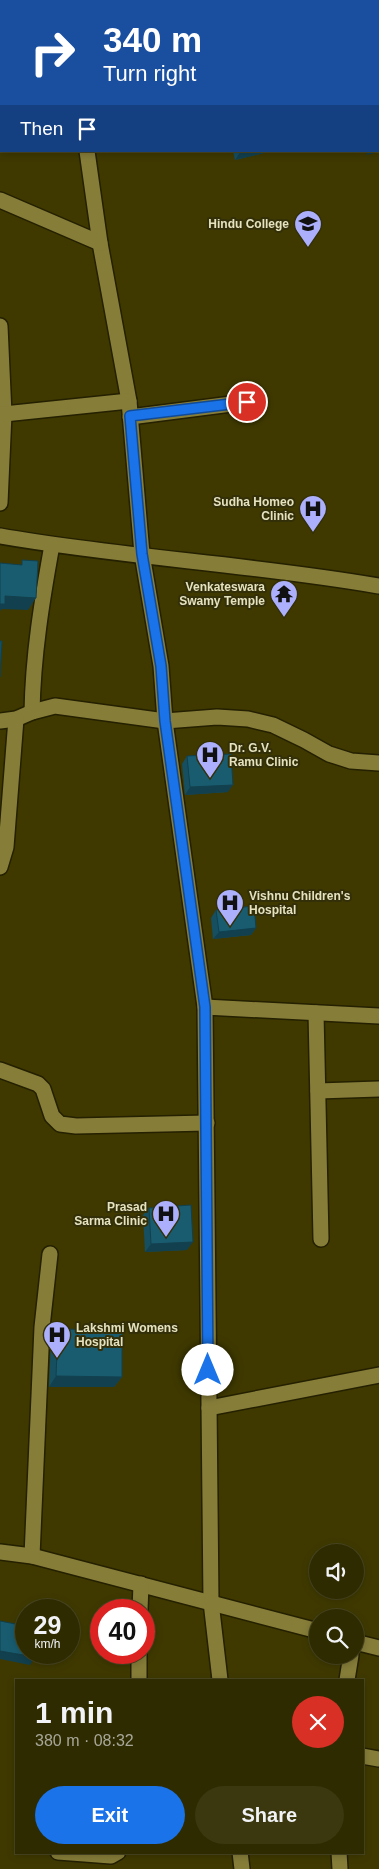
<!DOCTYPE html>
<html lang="en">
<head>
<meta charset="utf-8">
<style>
	:root { --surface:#2f2b00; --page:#3b370f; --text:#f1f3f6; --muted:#a7a799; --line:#4a4722; --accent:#1a73e8 }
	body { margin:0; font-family:Arial,sans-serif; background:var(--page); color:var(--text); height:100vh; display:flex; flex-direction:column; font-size:19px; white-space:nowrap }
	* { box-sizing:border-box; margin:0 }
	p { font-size:16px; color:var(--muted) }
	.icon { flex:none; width:28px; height:28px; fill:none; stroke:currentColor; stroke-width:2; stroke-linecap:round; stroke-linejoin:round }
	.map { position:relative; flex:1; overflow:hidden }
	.drawer { position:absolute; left:15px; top:1679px; width:349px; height:175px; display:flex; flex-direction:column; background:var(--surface); border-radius:0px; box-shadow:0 2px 8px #0003,0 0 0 1px var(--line) }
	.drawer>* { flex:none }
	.top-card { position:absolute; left:0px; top:0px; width:380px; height:152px; box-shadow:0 2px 8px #0003,0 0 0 1px var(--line); background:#1a4fa0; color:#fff; overflow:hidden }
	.fabs { position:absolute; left:309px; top:1544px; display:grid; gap:10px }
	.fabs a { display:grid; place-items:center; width:55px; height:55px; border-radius:50%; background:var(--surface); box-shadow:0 2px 8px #0003,0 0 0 1px var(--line); font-size:25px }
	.speed { position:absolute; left:15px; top:1599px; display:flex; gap:10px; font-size:25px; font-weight:700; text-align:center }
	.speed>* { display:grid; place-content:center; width:65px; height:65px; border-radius:50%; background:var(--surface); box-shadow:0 2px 8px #0003,0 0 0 1px var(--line); line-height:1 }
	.speed small { font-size:12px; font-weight:400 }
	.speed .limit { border:8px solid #d22; background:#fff; color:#111 }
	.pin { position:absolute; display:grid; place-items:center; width:42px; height:42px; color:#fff; margin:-21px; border:2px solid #fff; border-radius:50%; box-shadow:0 1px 5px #0007 }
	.me { position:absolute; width:55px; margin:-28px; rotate:0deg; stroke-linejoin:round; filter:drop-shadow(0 0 4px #0008) }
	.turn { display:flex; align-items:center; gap:18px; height:105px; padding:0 20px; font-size:22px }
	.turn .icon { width:65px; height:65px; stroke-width:2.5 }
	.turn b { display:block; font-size:35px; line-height:42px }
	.then { display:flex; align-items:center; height:48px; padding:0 20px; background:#0003; gap:10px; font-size:19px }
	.round { display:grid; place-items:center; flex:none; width:52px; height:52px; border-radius:26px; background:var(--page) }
	.head { display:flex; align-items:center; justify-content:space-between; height:85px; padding:0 20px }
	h1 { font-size:30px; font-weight:700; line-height:38px }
	.action { display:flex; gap:10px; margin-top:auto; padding:10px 20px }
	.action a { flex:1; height:58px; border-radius:30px; background:var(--accent); color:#fff; font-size:20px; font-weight:700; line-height:58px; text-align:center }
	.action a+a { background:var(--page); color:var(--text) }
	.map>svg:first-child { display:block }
</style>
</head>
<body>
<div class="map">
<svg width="379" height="1869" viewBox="0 0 379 1869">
	<rect width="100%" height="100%" fill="#3f3900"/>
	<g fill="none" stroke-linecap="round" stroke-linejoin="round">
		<defs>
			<g id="minor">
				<path d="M 64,0 L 64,1"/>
				<path d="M 87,151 L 100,243 L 129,401 L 142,554 L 161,666 L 165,721 L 205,1007 L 211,1602 L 220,1680"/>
				<path d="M 0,200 L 100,243"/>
				<path d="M 0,326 L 4,414 L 0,503"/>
				<path d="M 4,414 L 129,401"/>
				<path d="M 130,417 L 247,402"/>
				<path d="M 0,536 C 126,558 253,564 379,586"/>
				<path d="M 32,712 C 33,655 42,600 52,545"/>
				<path d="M 0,721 L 16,719 L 32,712 L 55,706 L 165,721 L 217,717 L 248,719 L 273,725 L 304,740 L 329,754 L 351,761 L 379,763"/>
				<path d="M 0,867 L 6,847 L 16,719"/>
				<path d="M 205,1007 L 379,1016"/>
				<path d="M 316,1013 L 321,1239"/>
				<path d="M 0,1070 L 38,1084 L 43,1089 L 52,1116 L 60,1124 L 76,1126 L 207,1123"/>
				<path d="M 318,1091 L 379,1089"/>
				<path d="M 209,1408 L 379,1375"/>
				<path d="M 0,1552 L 32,1556 L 318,1631"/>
				<path d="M 32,1556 L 42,1327 L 50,1254"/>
				<path d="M 140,1610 L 141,1584"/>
				<path d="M 355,1642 L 379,1648"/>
				<path d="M 139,1680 L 139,1652"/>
				<path d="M 347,1680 L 351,1655"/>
				<path d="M 362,1756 L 379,1759"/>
				<path d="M 58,1852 L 111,1856 L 118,1852"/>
				<path d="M 240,1852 L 242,1869"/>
				<path d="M 339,1852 L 340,1869"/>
			</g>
		</defs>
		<use href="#minor" stroke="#242000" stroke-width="18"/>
		<use href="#minor" stroke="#867d39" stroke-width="15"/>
	</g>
	<g fill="#164f60">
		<path d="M 233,151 L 272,151 L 235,160 Z"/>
		<path d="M 187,756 L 228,792 L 185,795 L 182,764 Z"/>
		<path d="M 216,910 L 256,928 L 251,935 L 213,939 L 211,918 Z"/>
		<path d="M 149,1208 L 187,1250 L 145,1252 L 143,1215 Z"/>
		<path d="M 58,1329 L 122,1377 L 114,1387 L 49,1387 L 51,1340 Z"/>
	</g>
	<g fill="#12404e">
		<path d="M 379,142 L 379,152 L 366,155 L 369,151 L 379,151 Z"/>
		<path d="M 241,151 L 272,151 L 235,160 Z"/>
		<path d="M 5,596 L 36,598 L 28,610 L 2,609 L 0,611 L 0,604 Z"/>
		<path d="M 233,785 L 228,792 L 185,795 L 190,787 Z"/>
		<path d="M 256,928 L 251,935 L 213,939 L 219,932 Z"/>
		<path d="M 193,1242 L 187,1250 L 145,1252 L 151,1244 Z"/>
		<path d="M 56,1376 L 122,1377 L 114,1387 L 49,1387 Z"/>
		<path d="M 0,1651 L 35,1657 L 30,1665 L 0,1659 Z"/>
	</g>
	<g fill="#195c70" stroke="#12404e">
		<path d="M 222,0 L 351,0 L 352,1 L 223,1 Z"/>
		<path d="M 22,560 L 38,561 L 36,598 L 5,596 L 5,604 L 0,604 L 0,563 L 22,565 Z"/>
		<path d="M 0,641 L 2,641 L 0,677 Z"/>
		<path d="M 231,754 L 233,785 L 190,787 L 187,756 Z"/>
		<path d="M 254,906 L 256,928 L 219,932 L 216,910 Z"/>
		<path d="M 191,1205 L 193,1242 L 151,1244 L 149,1208 Z"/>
		<path d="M 58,1329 L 122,1330 L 122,1377 L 56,1376 Z"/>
		<path d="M 0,1621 L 26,1626 L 26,1652 L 36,1652 L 35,1657 L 0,1651 Z"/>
	</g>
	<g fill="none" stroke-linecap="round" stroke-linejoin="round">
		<defs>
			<path id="route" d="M 208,1370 L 205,1007 L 165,721 L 161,666 L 142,554 L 130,416 L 247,402"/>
		</defs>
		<use href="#route" stroke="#114b97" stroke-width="12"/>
		<use href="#route" stroke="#1a73e8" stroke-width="9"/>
	</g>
	<defs>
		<symbol id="university-pin" viewBox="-11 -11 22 30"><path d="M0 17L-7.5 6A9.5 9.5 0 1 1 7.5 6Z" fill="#acaffb" stroke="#332f09"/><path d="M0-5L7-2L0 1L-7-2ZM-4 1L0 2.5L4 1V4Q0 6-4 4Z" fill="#111"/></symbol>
		<symbol id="hospital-pin" viewBox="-11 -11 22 30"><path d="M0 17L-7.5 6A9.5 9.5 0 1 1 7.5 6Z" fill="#acaffb" stroke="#332f09"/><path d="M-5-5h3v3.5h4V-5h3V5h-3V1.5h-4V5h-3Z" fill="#111"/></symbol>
		<symbol id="temple-pin" viewBox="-11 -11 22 30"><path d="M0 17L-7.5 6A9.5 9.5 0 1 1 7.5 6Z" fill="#acaffb" stroke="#332f09"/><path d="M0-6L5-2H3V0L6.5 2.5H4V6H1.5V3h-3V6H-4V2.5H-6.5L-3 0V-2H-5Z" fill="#111"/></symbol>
	</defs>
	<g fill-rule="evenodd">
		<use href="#university-pin" x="292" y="208" width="32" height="43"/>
		<use href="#hospital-pin" x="297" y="493" width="32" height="43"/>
		<use href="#temple-pin" x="268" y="578" width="32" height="43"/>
		<use href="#hospital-pin" x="194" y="739" width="32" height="43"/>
		<use href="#hospital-pin" x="214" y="887" width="32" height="43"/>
		<use href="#hospital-pin" x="150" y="1198" width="32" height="43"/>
		<use href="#hospital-pin" x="41" y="1319" width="32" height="43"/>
	</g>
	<g text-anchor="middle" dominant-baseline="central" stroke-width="4" stroke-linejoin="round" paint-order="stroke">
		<g font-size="12" font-weight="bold" fill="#e5e2c0" stroke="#332f09" text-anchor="end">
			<text x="289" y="224">Hindu College</text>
			<text x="294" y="502">Sudha Homeo<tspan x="294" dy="14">Clinic</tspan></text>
			<text x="265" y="587">Venkateswara<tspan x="265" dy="14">Swamy Temple</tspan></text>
			<text x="229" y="748" text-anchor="start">Dr. G.V.<tspan x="229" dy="14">Ramu Clinic</tspan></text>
			<text x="249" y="896" text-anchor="start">Vishnu Children's<tspan x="249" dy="14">Hospital</tspan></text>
			<text x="147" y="1207">Prasad<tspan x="147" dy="14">Sarma Clinic</tspan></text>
			<text x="76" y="1328" text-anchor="start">Lakshmi Womens<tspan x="76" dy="14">Hospital</tspan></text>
		</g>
	</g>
</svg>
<div class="fabs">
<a><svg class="icon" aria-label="sound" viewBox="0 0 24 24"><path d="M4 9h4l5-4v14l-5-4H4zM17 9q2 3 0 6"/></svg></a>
<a><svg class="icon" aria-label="search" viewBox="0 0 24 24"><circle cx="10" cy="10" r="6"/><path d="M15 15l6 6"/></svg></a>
</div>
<div class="speed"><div>29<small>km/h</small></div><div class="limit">40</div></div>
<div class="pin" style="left:247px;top:402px;background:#d93025"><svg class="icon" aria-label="arrive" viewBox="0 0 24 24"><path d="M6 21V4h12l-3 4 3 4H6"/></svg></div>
<svg class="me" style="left:208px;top:1370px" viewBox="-20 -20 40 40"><circle r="19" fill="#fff"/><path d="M0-13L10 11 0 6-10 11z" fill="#1a73e8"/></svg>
<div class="top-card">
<div class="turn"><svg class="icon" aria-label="right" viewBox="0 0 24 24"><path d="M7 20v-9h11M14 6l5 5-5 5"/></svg><div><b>340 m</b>Turn right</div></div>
<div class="then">Then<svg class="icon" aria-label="arrive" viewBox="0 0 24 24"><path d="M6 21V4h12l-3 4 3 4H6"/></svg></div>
</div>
<section class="drawer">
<div class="head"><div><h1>1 min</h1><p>380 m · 08:32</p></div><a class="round" style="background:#d93025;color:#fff"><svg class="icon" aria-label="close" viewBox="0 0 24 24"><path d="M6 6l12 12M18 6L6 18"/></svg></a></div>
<div class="action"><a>Exit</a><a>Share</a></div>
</section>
</div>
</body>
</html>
